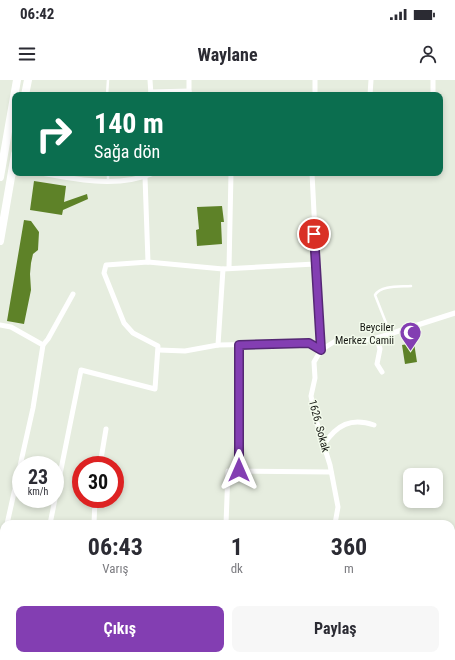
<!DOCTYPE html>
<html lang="tr">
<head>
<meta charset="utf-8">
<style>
	:root { --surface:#fff; --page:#f7f7f7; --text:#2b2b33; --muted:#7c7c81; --accent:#833eb2 }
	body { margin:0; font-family:"Roboto Condensed",sans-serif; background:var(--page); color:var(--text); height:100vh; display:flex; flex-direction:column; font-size:15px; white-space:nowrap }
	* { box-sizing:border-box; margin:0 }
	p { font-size:13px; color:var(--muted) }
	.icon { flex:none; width:22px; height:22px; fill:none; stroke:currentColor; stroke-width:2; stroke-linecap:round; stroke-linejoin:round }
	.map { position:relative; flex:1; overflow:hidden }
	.drawer { position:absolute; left:0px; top:440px; width:455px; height:140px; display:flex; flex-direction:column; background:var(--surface); border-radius:12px 12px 0 0; box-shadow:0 2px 6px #0003 }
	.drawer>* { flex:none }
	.banner { position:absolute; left:12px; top:12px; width:431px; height:84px; border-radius:8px; box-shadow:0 2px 6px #0003; background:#0b6e4f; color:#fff; overflow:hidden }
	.controls { position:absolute; left:403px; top:388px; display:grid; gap:8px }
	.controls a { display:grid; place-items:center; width:40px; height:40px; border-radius:8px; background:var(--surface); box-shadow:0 2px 6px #0003; font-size:20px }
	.speed { position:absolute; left:12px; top:376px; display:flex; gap:8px; font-size:20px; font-weight:700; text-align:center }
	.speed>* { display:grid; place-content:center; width:52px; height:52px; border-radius:50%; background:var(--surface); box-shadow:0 2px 6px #0003; line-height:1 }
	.speed small { font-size:10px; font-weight:400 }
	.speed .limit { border:6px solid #d22; background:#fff; color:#111 }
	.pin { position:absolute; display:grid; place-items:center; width:34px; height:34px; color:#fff; margin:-17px; border:2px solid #fff; border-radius:50%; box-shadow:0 1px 4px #0007 }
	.me { position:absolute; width:44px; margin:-22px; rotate:0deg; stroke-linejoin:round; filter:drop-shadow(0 0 3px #0008) }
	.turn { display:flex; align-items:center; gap:14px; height:84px; padding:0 16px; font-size:18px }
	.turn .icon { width:52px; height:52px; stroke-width:2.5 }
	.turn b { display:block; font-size:28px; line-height:34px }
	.eta { display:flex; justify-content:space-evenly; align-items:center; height:68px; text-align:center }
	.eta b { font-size:24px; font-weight:700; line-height:28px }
	.cta { display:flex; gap:8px; margin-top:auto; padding:8px 16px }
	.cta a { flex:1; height:46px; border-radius:8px; background:var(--accent); color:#fff; font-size:16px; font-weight:700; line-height:46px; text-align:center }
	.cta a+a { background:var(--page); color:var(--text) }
	.status { display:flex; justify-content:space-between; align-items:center; height:28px; padding:0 20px; background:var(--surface); direction:ltr }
	.status svg { height:11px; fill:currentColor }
	header { display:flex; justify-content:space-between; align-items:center; height:52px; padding:0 16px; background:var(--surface); font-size:18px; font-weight:700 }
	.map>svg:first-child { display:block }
</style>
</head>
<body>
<div class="status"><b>06:42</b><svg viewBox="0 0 49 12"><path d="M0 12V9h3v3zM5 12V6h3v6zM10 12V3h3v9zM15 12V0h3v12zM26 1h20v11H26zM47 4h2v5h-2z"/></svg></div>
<header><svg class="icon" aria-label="menu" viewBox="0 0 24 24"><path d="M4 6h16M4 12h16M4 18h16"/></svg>Waylane<svg class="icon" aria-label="person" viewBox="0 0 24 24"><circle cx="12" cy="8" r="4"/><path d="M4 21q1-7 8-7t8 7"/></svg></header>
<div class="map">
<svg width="455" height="580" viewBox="0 0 455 580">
	<rect width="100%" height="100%" fill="#e6eddf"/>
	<g fill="#5e8228">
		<path d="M 34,101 L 66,106 L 64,122 L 87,114 L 88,119 L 63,130 L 62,135 L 30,130 Z"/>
		<path d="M 222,126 L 224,142 L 221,142 L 222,164 L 197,166 L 196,150 L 199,149 L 197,127 Z"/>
		<path d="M 24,140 L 31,141 L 39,152 L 38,170 L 33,174 L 31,183 L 30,194 L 31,210 L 24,244 L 7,241 Z"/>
		<path d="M 414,263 L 417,282 L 405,284 L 402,265 Z"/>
	</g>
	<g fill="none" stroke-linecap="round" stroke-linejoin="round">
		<g stroke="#fff" stroke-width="2.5">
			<path d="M 107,15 L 108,0"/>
			<path d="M 108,93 L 108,100"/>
			<path d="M 390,253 L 375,215 C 381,205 401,207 411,206"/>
		</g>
		<g stroke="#fff" stroke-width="5">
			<path d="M 150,0 L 151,15"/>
			<path d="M 189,0 L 189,15"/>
			<path d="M 151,12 L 189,11"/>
			<path d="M 315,15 L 315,0"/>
			<path d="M 370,15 L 371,0"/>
			<path d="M 433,15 L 433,0"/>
			<path d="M 41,93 C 79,100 118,108 154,93"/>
			<path d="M 193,93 L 195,93"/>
			<path d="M 312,93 L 321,270"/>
			<path d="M 145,97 L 148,182"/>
			<path d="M 229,188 L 231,93"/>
			<path d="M 0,245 L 11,247 L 43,265 L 33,328 L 7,444"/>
			<path d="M 377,258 L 380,269 L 377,284 L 382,292"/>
			<path d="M 43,265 L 48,259 L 73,214"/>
			<path d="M 218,265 L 223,189"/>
			<path d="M 239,265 L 239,391"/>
			<path d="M 159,270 L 185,271 L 218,265 L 309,263 L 321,270"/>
			<path d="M 324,364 C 337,345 351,337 374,345"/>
			<path d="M 100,385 L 106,349"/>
			<path d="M 50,444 L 81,290 L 155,309 L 158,266 L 133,253 L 124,243 L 104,193 L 106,185 L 148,182 L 223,189 L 315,184"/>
			<path d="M 94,444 L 95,419"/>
			<path d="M 226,444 L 228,391 L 331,392"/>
			<path d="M 335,444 L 338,427 L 330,385 L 316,340 L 311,316 L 315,298 L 314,282 L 321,270 L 337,260 L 356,261 L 377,258 L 455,233"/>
			<path d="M 2,473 L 4,461"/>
			<path d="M 0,556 L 4,554"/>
			<path d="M 451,572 L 455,569"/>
			<path d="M 101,576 L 101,580"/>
			<path d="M 121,576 L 121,580"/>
			<path d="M 0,577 L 4,575"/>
			<path d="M 169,578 L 184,580"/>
			<path d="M 252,580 L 253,576"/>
			<path d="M 322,580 L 322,576"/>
			<path d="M 442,580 L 447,576"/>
		</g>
		<g stroke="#fff" stroke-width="6">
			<path d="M 451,454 L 455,453"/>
			<path d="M 0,473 L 4,474"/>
		</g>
		<g stroke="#fff" stroke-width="8">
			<path d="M 25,15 L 28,0"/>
			<path d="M 0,97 L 17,0"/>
			<path d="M 0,161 L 15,74"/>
		</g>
	</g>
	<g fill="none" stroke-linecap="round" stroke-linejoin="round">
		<defs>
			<path id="route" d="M 239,390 L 239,265 L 309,263 L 321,270 L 314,154"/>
		</defs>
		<use href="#route" stroke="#552874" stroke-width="10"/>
		<use href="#route" stroke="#833eb2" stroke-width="7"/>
	</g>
	<defs>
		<symbol id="mosque-pin" viewBox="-11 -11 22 30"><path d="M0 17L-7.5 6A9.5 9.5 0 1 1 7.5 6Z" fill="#833eb2" stroke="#f3fbec"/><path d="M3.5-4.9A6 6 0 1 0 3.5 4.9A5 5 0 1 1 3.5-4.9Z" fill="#fff"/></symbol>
	</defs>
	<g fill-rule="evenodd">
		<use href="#mosque-pin" x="398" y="240" width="25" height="34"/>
	</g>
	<g text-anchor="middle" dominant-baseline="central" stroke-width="3" stroke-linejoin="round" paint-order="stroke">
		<g font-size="11" fill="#171914" stroke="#f3fbec" text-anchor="end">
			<text x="394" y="247">Beyciler<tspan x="394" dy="13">Merkez Camii</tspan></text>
		</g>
		<g font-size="11" fill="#171914" stroke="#f3fbec">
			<text transform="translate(319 346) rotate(75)">1626. Sokak</text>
		</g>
	</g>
</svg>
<div class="controls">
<a><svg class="icon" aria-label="sound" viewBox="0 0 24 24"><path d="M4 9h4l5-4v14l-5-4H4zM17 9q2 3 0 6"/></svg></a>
</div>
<div class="speed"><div>23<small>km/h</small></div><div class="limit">30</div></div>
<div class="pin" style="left:314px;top:154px;background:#d93025"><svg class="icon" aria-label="arrive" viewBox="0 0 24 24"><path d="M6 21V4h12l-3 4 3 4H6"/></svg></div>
<svg class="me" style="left:239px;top:390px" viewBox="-20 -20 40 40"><path d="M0-17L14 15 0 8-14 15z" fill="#833eb2" stroke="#fff" stroke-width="4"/></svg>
<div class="banner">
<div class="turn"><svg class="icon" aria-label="right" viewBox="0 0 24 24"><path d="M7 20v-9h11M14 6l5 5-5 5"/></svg><div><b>140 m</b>Sağa dön</div></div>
</div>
<section class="drawer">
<div class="eta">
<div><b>06:43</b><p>Varış</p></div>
<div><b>1</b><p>dk</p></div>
<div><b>360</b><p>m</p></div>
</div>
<div class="cta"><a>Çıkış</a><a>Paylaş</a></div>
</section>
</div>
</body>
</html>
